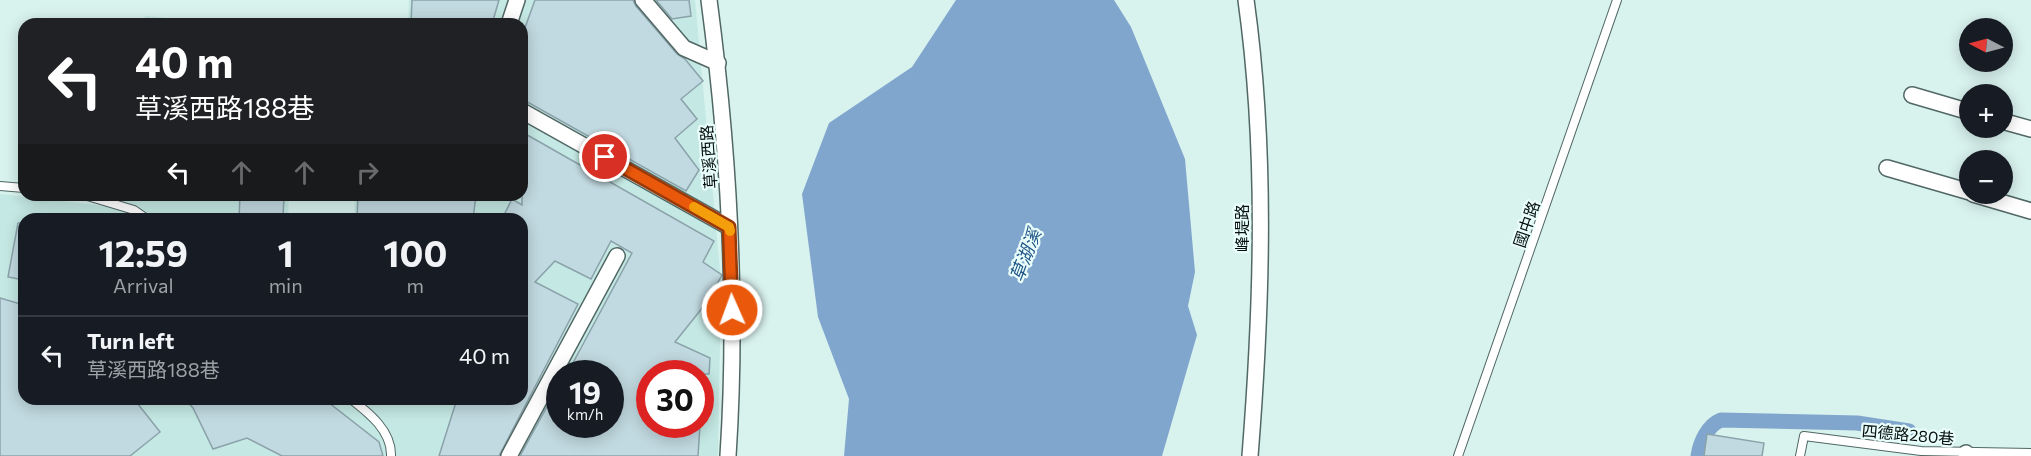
<!DOCTYPE html>
<html lang="en">
<head>
<meta charset="utf-8">
<style>
	:root { --surface:#171b24; --page:#242831; --text:#f1f3f6; --muted:#9ea1a6; --line:#363941 }
	body { margin:0; font-family:Commissioner,"Noto Sans TC",sans-serif; background:var(--page); color:var(--text); height:100vh; display:flex; flex-direction:column; font-size:22px; white-space:nowrap }
	* { box-sizing:border-box; margin:0 }
	p { font-size:20px; color:var(--muted) }
	.icon { flex:none; width:33px; height:33px; fill:none; stroke:currentColor; stroke-width:2; stroke-linecap:round; stroke-linejoin:round }
	.map { position:relative; flex:1; overflow:hidden }
	.panel { position:absolute; left:18px; top:213px; width:510px; height:192px; display:flex; flex-direction:column; background:var(--surface); border-radius:18px; box-shadow:0 3px 15px #0003 }
	.panel>* { flex:none }
	.guide { position:absolute; left:18px; top:18px; width:510px; height:183px; border-radius:18px; box-shadow:0 3px 15px #0003; background:#202124; color:#fff; overflow:hidden }
	.needle { width:39px; rotate:276deg }
	.fabs { position:absolute; left:1959px; top:18px; display:grid; gap:12px }
	.fabs a { display:grid; place-items:center; width:54px; height:54px; border-radius:50%; background:var(--surface); box-shadow:0 3px 15px #0003; font-size:30px }
	.speed { position:absolute; left:546px; top:360px; display:flex; gap:12px; font-size:30px; font-weight:700; text-align:center }
	.speed>* { display:grid; place-content:center; width:78px; height:78px; border-radius:50%; background:var(--surface); box-shadow:0 3px 15px #0003; line-height:1 }
	.speed small { font-size:15px; font-weight:400 }
	.speed .limit { border:9px solid #d22; background:#fff; color:#111 }
	.pin { position:absolute; display:grid; place-items:center; width:51px; height:51px; color:#fff; margin:-26px; border:3px solid #fff; border-radius:50%; box-shadow:0 2px 6px #0007 }
	.me { position:absolute; width:66px; margin:-33px; rotate:358deg; stroke-linejoin:round; filter:drop-shadow(0 0 4px #0008) }
	.turn { display:flex; align-items:center; gap:21px; height:126px; padding:0 18px; font-size:27px }
	.turn .icon { width:78px; height:78px; stroke-width:2.5 }
	.turn b { display:block; font-size:42px; line-height:51px }
	.lanes { display:flex; align-items:center; height:57px; padding:0 18px; background:#0003; justify-content:center; gap:30px; direction:ltr }
	.lanes .off { opacity:.35 }
	.eta { display:flex; justify-content:space-evenly; align-items:center; height:102px; text-align:center }
	.eta b { font-size:36px; font-weight:700; line-height:42px }
	ul { padding:0; list-style:none }
	li { display:flex; align-items:center; gap:18px; height:78px; padding:0 18px; border-top:2px solid var(--line) }
	li div { flex:1 }
	li b { display:block; font-size:22px }
	li em { font-style:normal }
	.map>svg:first-child { display:block }
</style>
</head>
<body>
<div class="map">
<svg width="2031" height="456" viewBox="0 0 2031 456">
	<rect width="100%" height="100%" fill="#d8f2ee"/>
	<g fill="#c4e8e3" fill-rule="evenodd">
		<path d="M 409,0 L 695,0 L 721,281 L 718,456 L 0,456 L 0,194 L 104,206 L 105,195 L 289,195 L 288,219 L 24,219 L 24,399 L 522,399 L 522,219 L 354,219 L 355,195 L 522,195 L 522,24 L 408,24 ZM 560,374 L 610,374 L 610,424 L 560,424 ZM 650,374 L 700,374 L 700,424 L 650,424 Z"/>
		<path d="M 145,16 L 237,24 L 143,24 Z"/>
	</g>
	<path fill="#81a6cd" d="M 956,0 L 1114,0 L 1131,27 L 1185,159 L 1195,272 L 1188,306 L 1197,335 L 1162,456 L 844,456 L 849,399 L 818,317 L 802,194 L 829,123 L 912,67 Z"/>
	<g fill="none" stroke-linecap="round" stroke-linejoin="round">
		<path stroke="#81a6cd" stroke-width="15" d="M 1698,456 C 1700,442 1708,425 1721,420 L 1857,423 L 1909,431"/>
	</g>
	<g fill="#c1d9e0" stroke="#8ba2aa" stroke-width="1.5">
		<path d="M 412,0 L 499,0 L 492,24 L 411,24 Z"/>
		<path d="M 535,0 L 633,0 L 636,6 L 677,54 L 685,59 L 703,81 L 681,99 L 697,119 L 675,138 L 699,170 L 686,191 L 522,99 L 522,49 L 525,43 L 522,36 Z"/>
		<path d="M 656,0 L 689,0 L 691,16 L 672,19 Z"/>
		<path d="M 522,132 L 714,241 L 703,262 L 722,275 L 707,302 L 675,342 L 710,358 L 709,374 L 650,374 L 650,424 L 700,424 L 698,456 L 520,456 L 560,383 L 560,424 L 610,424 L 610,374 L 567,374 L 632,253 L 611,241 L 591,279 L 555,261 L 535,282 L 578,304 L 499,456 L 439,456 L 457,399 L 522,399 L 522,219 L 502,219 L 512,199 L 522,205 Z"/>
		<path d="M 240,195 L 284,195 L 283,219 L 239,219 Z"/>
		<path d="M 358,195 L 476,195 L 473,219 L 357,219 Z"/>
		<path d="M 18,223 L 24,223 L 24,280 L 8,277 Z"/>
		<path d="M 0,298 L 24,305 L 24,399 L 134,399 L 160,432 L 130,456 L 0,456 Z"/>
		<path d="M 185,399 L 324,399 L 379,442 L 383,456 L 282,456 L 247,438 L 213,449 L 193,408 Z"/>
		<path d="M 1707,434 L 1764,443 L 1762,456 L 1704,456 Z"/>
	</g>
	<g fill="none" stroke-linecap="round" stroke-linejoin="round">
		<defs>
			<g id="lane">
				<path d="M 0,186 L 24,188"/>
				<path d="M 84,195 L 134,210 L 147,219"/>
				<path d="M 351,399 C 369,413 392,431 391,456"/>
				<path d="M 1458,456 L 1617,0"/>
				<path d="M 1800,456 L 1804,436 L 1921,451 L 2031,453"/>
			</g>
			<g id="street">
				<path d="M 643,0 L 684,48 L 718,63"/>
				<path d="M 709,0 C 729,151 738,304 728,456"/>
				<path d="M 1246,0 C 1267,150 1262,305 1250,456"/>
				<path d="M 509,24 L 517,0"/>
				<path d="M 1912,95 L 1970,112"/>
				<path d="M 522,111 L 729,227"/>
				<path d="M 2002,121 L 2031,129"/>
				<path d="M 1887,168 L 1970,192"/>
				<path d="M 1973,194 L 2031,211"/>
				<path d="M 1966,453 L 1967,456"/>
				<path d="M 509,456 L 617,256"/>
			</g>
		</defs>
		<use href="#lane" stroke="#516865" stroke-width="10"/>
		<use href="#street" stroke="#516865" stroke-width="18"/>
		<use href="#lane" stroke="#fff" stroke-width="8"/>
		<use href="#street" stroke="#fff" stroke-width="15"/>
	</g>
	<g fill="none" stroke-linecap="round" stroke-linejoin="round">
		<defs>
			<path id="route" d="M 605,157 L 729,227 L 732,310"/>
		</defs>
		<use href="#route" stroke="#983908" stroke-width="15"/>
		<use href="#route" stroke="#ea580c" stroke-width="10"/>
		<path stroke="#f59e0b" stroke-width="10" d="M 694,207 L 729,227 L 730,231"/>
	</g>
	<g text-anchor="middle" dominant-baseline="central" stroke-width="4.5" stroke-linejoin="round" paint-order="stroke">
		<g font-size="16" fill="#07100f" stroke="#e9fefb">
			<text transform="translate(708 157) rotate(-94)">草溪西路</text>
			<text transform="translate(1526 224) rotate(-71)">國中路</text>
			<text transform="translate(1241 228) rotate(-90)">峰堤路</text>
			<text transform="translate(1908 434) rotate(5)">四德路280巷</text>
		</g>
		<g font-size="18" font-style="italic" fill="#1f5486" stroke="#e9fefb">
			<text transform="translate(1025 255) rotate(-69)">草湖溪</text>
		</g>
	</g>
</svg>
<div class="fabs">
<a><svg class="needle" viewBox="-14 -14 28 28"><path d="M0-13l5 13h-10z" fill="#e53935"/><path d="M0 13l5-13h-10z" fill="#9ea1a6"/></svg></a>
<a>+</a>
<a>−</a>
</div>
<div class="speed"><div>19<small>km/h</small></div><div class="limit">30</div></div>
<div class="pin" style="left:605px;top:157px;background:#d93025"><svg class="icon" aria-label="arrive" viewBox="0 0 24 24"><path d="M6 21V4h12l-3 4 3 4H6"/></svg></div>
<svg class="me" style="left:732px;top:310px" viewBox="-20 -20 40 40"><circle r="17" fill="#ea580c" stroke="#fff" stroke-width="3"/><path d="M0-11L8 9 0 5-8 9z" fill="#fff"/></svg>
<div class="guide">
<div class="turn"><svg class="icon" aria-label="left" viewBox="0 0 24 24"><path d="M17 20v-9H6M10 6l-5 5 5 5"/></svg><div><b>40 m</b>草溪西路188巷</div></div>
<div class="lanes"><svg class="icon" aria-label="left" viewBox="0 0 24 24"><path d="M17 20v-9H6M10 6l-5 5 5 5"/></svg><svg class="icon off" aria-label="ahead" viewBox="0 0 24 24"><path d="M12 20V5M6 11l6-6 6 6"/></svg><svg class="icon off" aria-label="ahead" viewBox="0 0 24 24"><path d="M12 20V5M6 11l6-6 6 6"/></svg><svg class="icon off" aria-label="right" viewBox="0 0 24 24"><path d="M7 20v-9h11M14 6l5 5-5 5"/></svg></div>
</div>
<section class="panel">
<div class="eta">
<div><b>12:59</b><p>Arrival</p></div>
<div><b>1</b><p>min</p></div>
<div><b>100</b><p>m</p></div>
</div>
<ul>
<li><svg class="icon" aria-label="left" viewBox="0 0 24 24"><path d="M17 20v-9H6M10 6l-5 5 5 5"/></svg><div><b>Turn left</b><p>草溪西路188巷</p></div><em>40 m</em></li>
</ul>
</section>
</div>
</body>
</html>
